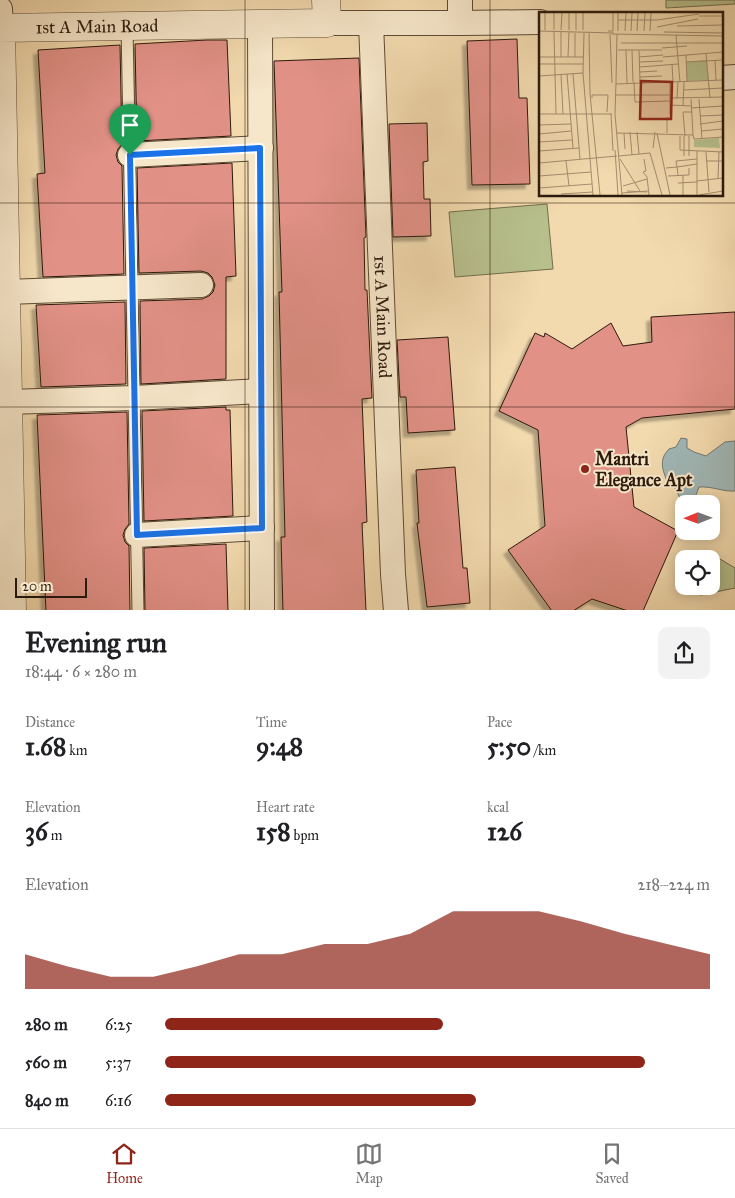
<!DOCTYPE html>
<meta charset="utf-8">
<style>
:root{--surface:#fff;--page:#f2f2f2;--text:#202124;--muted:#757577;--line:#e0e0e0;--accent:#8f2418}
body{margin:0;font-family:"IM FELL Great Primer",serif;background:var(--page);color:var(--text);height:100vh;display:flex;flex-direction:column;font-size:19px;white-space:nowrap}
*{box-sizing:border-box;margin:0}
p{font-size:16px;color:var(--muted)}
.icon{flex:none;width:28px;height:28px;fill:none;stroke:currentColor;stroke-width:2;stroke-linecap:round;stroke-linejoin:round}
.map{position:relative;height:610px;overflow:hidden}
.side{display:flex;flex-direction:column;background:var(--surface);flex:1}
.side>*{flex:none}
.needle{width:32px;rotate:269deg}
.tools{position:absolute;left:675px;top:495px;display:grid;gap:10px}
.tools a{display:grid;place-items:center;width:45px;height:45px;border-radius:10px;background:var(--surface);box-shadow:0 2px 12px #0003;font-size:25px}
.scale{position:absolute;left:15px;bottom:12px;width:72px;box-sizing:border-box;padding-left:5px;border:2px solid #2c1a0d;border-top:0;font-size:14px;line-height:18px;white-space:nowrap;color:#2c1a0d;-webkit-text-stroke:4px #f7e7ca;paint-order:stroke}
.pin{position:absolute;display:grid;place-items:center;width:42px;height:42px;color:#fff;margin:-51px -21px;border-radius:50% 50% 50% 0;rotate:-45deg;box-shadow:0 0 5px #0007}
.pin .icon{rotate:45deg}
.round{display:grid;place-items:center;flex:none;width:52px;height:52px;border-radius:10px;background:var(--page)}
.headline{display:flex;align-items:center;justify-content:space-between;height:85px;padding:0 25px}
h1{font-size:28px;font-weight:800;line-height:38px}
.figures{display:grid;grid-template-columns:repeat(3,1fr);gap:8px;height:85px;padding:5px 25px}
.figures div{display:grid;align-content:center}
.figures b{font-size:25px;font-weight:800}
.figures small{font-size:14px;font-weight:400}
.figures p{font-size:14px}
.chart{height:140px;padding:10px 25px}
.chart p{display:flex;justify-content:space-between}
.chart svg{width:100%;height:90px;margin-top:5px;fill:var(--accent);opacity:.7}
ul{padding:0 25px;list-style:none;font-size:16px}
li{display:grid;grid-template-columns:80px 60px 1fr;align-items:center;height:38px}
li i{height:12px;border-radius:6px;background:var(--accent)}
.tabs{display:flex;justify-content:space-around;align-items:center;height:70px;border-top:1px solid var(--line);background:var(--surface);font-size:14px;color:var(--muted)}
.tabs a{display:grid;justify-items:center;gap:2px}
.tabs .active{color:var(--accent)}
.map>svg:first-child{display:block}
.green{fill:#b7c08d;stroke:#726d4d}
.water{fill:#a1b7b6;stroke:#727872}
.building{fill:#e29187;stroke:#2c1a0d;filter:url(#shadow)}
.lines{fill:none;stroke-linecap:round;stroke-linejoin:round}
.service-casing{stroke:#5e4a35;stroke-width:13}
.minor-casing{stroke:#5e4a35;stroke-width:26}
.tertiary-casing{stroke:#5e4a35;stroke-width:29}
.service{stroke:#f7e7ca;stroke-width:11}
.minor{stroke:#f7e7ca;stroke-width:24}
.tertiary{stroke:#f7e7ca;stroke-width:28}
.route-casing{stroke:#fff;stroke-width:10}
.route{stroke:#1a73e8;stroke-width:6}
.grid{fill:none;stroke:#2c1a0d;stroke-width:1;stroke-opacity:0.55}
.poi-dot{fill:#8f2418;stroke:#f7e7ca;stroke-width:2}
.labels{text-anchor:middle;stroke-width:4;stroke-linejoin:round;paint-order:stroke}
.street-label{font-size:18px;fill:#2c1a0d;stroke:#f7e7ca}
.poi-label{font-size:18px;font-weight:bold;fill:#2c1a0d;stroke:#f7e7ca;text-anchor:start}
.inset-road{fill:none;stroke:#a38d6e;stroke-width:1}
.view{fill:#8f2418;fill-opacity:0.15;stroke:#8f2418;stroke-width:2.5}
.inset-edge{fill:none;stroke:#2c1a0d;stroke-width:2.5}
</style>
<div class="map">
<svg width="735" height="611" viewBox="0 0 735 611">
<defs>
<filter id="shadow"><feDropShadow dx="-4.5" dy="4.5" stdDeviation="1" flood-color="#0004"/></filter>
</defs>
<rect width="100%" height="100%" fill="#f2daae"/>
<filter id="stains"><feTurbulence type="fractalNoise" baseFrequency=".004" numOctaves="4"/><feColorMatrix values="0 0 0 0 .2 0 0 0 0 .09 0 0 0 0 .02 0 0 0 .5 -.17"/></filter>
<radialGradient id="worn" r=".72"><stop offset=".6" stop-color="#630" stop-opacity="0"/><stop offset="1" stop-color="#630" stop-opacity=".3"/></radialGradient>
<path class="green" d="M666,0H735V4L666,8Z
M547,204L553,269L455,277L449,212Z
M720,559L735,568V588L701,595L697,594L694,586H711V560Z"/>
<path class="water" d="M681,438L687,439V448L694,452L706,456L725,442L735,441V491C723,492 712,486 699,487L696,495L690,502L680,498L675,488L669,486C664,473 657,461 669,449L676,447Z"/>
<path class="building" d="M517,39L519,98H527L530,184L472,185L467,41Z
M207,40H227L231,136L137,141L135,44Z
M120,45L122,144L118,149L116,155L118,162L122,166L124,274L43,277L37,174L45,173L38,50Z
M359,58L366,237L364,238L365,290H367L372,398L362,399L367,522L362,523L366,611H283L281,537H285L279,292H282L274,61Z
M427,123L428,161L423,162L424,199H430L431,236L393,237L389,124Z
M232,163L236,276L226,277V379L141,384L140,301L202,299L209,296L213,292L215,285L212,277L208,273L201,271L139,273L137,168Z
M125,302L126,384L41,387L36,305Z
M735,312V409L642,418L626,427L634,507L678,531L643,611H628L592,599L573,611H552L508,550L545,526L538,430L499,411L535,333L544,337L545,333L572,349L611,323L623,346L652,342L651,317Z
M448,337L455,430L408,433L406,397H400L397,340Z
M226,407V410H230L233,516L144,521L142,411Z
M127,412L129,524L125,529L123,535L125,542L129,546L130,611H46L37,415Z
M455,467L463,568H467L470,603L427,607L417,523H419L416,470Z
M226,544L228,611H145L144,548Z"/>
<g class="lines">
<g class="service-casing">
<path id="service" d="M127,26L138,611"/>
</g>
<g class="minor-casing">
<g id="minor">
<path d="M0,9L1,28"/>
<path d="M327,23H460L540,22"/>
<path id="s1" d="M371,23L393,574L396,611"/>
<path d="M460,23V0"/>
<path d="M260,24L262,611"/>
<path d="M721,78L735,77"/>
<path d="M130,155L261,148"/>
<path d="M6,292L201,285"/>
<path d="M8,402L134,398L261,391"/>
<path d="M137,535L262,528"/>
</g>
</g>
<g class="tertiary-casing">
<g id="tertiary">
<path id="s2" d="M12,611L1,28L327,23L326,0"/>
</g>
</g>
<use href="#service" class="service"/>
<use href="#minor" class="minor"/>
<use href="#tertiary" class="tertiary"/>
</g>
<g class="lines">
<g class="route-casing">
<path id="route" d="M260,148L262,528L137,535L130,155Z"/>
</g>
<use href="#route" class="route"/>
</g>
<path class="grid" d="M245,0V611M490,0V611M0,203H735M0,407H735"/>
<circle class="poi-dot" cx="585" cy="469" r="5"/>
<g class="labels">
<g class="street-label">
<text dy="6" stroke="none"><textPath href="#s2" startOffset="679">1st A Main Road</textPath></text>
<text dy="6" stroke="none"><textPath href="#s1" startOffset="294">1st A Main Road</textPath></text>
</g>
<g class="poi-label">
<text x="595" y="465">Mantri<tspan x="595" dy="21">Elegance Apt</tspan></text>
</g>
</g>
<g transform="translate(539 12)">
<rect width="184" height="184" fill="#f2daae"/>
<path d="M168,48L170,68L148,69L147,50ZM180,126L181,136L155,135V128Z" fill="#b7c08d"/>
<path class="inset-road" d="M160,4H184M79,8H118L160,2M138,14L184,13M118,15L159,7M6,18V1M15,18V1M22,18L23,1M30,18V1M37,18V1M44,18V1M0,19L75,21M69,19H74V1M79,19V1M86,19L87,1M92,19L93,1M98,19L99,1M105,19L106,1M111,19L112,1M15,20L17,102M125,20L184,21M45,21L44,61L54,183M50,21L51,82L61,183M71,22L73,71M73,22L184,24M137,23L141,70M82,31H184M123,36L148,34M79,38H123M87,38L88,71M93,38L94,70M100,38L101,70M167,42L171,86M147,43L148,69M0,45H44M22,45V20M29,45L30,20M36,45V21M100,45L124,43M124,45L184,40M176,48L177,68M100,50L124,49M147,50L184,48M0,52H44M133,52L134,70M101,55L139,52M101,60L118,59M22,62L24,102M28,62L34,136M34,62L41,147M0,64L44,61M101,65L123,64M77,70L78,22M77,70L76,102L83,183M95,70L96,90L131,89M77,72L184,68M145,78L184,76M77,83H131M53,86V83H69L68,100M131,86L184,85M138,86L139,70M152,87L154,123M160,87L163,127M131,93L152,94M144,94L145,70M152,96L184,94M0,102H73M72,102L74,139M131,102V70M161,104L184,103M128,105V121M161,112L184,109M0,113L32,112M162,119L184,117M91,120L93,143M98,120L100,142M78,121L154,123M85,121L86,137M118,121L131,183M0,122L32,119M154,123L155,127L184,125M141,124V138L184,140M145,124V144M146,124L144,100H153M0,130L33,128M114,136L116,120M76,138L79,183M0,139L40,136M167,140L170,180M80,144L111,141L123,183M150,144V124M81,147L101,179M105,147L107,159L104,160L108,165L110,183M27,149L30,174M167,149H184M0,151L78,144M127,156L138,155L137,149L158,147M139,163L138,155L158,152M0,164L52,160M129,164L150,163V156M179,166L180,140M158,169L184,166M139,171L158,170M84,174L108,167M0,176L53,172M88,179L108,180M83,181L109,179M22,182L54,180M144,183V163M158,183V139M160,183L184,179"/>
<path class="view" d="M102,69L133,70L132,107H101Z"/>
<rect width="184" height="184" class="inset-edge"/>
</g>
<rect width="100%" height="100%" filter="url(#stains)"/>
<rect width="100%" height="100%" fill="url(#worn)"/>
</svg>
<div class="tools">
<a><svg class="needle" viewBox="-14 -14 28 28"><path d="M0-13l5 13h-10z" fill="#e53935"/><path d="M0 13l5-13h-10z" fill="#757577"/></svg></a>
<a><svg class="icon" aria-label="locate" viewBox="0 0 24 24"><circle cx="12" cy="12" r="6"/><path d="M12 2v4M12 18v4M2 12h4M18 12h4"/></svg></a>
</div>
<div class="scale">20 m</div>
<div class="pin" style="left:130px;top:155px;background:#1e9e55"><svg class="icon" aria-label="arrive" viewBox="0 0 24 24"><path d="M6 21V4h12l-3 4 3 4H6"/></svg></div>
</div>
<section class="side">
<div class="headline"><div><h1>Evening run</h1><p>18:44 · 6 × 280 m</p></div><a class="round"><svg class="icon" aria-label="share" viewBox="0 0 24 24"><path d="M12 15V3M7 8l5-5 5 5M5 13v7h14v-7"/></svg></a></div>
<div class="figures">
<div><p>Distance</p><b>1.68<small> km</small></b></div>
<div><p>Time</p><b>9:48</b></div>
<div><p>Pace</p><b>5:50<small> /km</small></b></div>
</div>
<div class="figures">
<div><p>Elevation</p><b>36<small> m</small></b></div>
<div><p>Heart rate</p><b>158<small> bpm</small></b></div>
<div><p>kcal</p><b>126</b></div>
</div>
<div class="chart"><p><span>Elevation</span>218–224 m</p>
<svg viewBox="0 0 160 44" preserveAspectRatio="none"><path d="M0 44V27L10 33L20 38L30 38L40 33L50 27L60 27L70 22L80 22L90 17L100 6L110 6L120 6L130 11L140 17L150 22L160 27V44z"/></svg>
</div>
<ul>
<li><b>280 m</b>6:25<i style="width:51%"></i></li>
<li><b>560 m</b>5:37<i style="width:88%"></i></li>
<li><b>840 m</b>6:16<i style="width:57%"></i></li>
</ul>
</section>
<nav class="tabs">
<a class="active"><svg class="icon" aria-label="home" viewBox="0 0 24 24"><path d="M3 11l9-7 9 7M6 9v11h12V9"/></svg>Home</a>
<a><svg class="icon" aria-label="map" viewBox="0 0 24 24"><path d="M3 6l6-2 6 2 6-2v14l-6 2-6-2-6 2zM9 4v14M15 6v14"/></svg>Map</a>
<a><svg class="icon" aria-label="saved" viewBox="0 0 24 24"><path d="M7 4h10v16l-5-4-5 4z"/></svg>Saved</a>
</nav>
